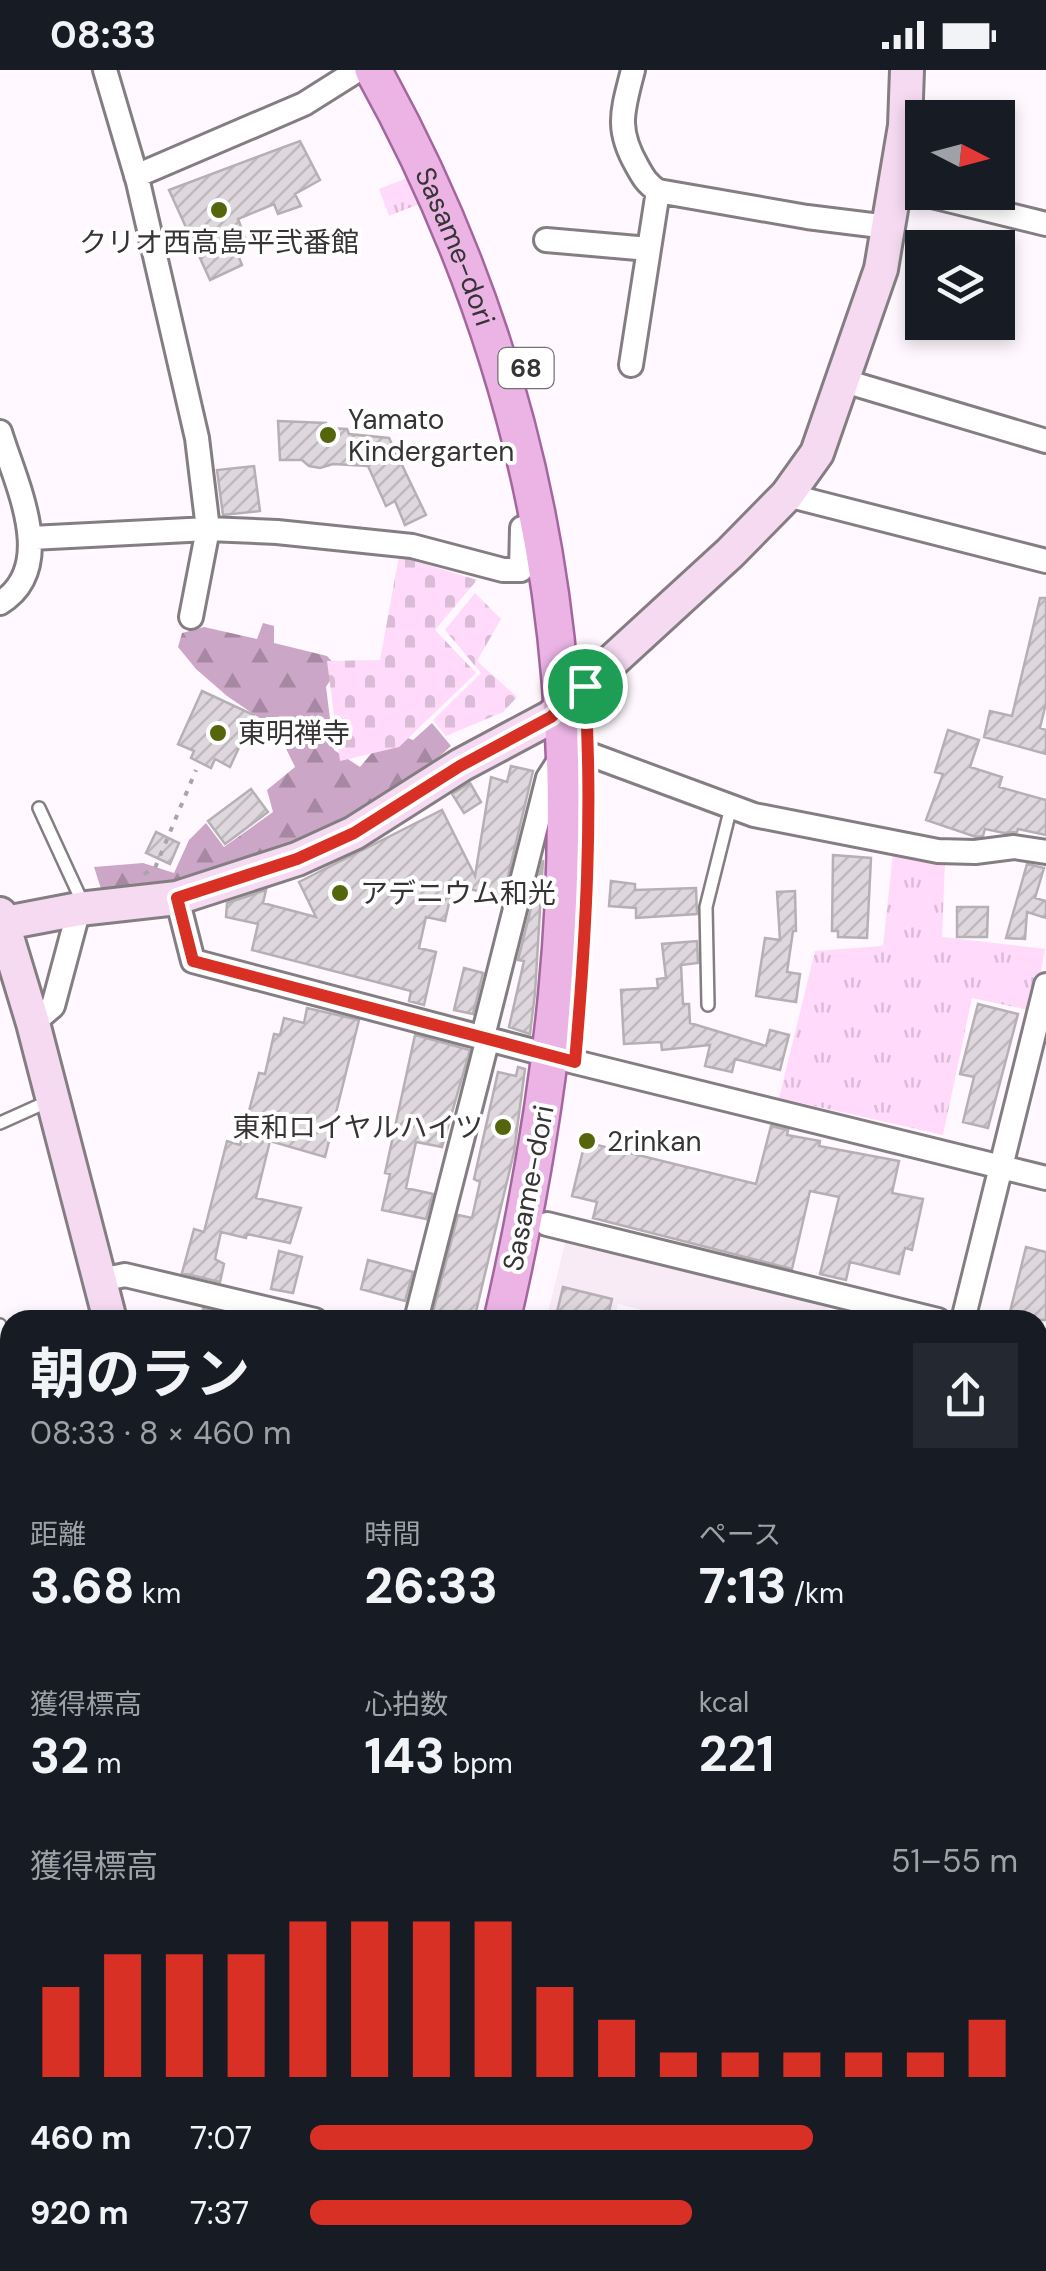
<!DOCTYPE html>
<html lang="ja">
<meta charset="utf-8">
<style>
:root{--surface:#171b24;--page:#242831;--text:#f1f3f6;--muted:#9ea1a6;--accent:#d93025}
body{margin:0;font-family:"DM Sans","Noto Sans JP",sans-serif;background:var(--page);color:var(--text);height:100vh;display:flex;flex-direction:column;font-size:38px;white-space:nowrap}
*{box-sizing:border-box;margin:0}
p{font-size:32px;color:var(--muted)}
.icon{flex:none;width:55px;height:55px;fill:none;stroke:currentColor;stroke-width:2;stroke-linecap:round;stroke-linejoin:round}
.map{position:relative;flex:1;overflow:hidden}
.sheet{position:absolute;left:0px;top:1240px;width:1048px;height:962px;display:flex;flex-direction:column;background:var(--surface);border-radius:30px 30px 0 0;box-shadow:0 5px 15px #0003}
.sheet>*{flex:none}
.needle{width:65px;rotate:96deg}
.controls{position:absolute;left:905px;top:30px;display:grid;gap:20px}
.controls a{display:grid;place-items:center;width:110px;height:110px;border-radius:0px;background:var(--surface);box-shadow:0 5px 15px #0003;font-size:50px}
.pin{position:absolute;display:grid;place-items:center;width:85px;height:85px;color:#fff;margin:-42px;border:5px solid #fff;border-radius:50%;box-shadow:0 2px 10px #0007}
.round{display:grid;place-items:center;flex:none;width:105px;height:105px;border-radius:0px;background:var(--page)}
.headline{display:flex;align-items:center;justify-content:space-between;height:170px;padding:0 30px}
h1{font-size:55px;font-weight:700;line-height:75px}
.stats{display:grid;grid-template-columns:repeat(3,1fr);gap:15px;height:170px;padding:10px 30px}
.stats div{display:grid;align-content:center}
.stats b{font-size:50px;font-weight:700}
.stats small{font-size:28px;font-weight:400}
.stats p{font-size:28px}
.chart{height:280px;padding:20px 30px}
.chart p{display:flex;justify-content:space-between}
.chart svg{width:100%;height:180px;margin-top:10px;stroke:var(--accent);stroke-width:6}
ul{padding:0 30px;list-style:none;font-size:32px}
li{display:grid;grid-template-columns:160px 120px 1fr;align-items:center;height:75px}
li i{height:25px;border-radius:12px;background:var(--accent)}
.status{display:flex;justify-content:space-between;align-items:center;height:70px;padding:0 50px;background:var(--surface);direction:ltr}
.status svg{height:28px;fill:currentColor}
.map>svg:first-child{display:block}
.built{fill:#f8ebf6}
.grass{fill:url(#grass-tufts)}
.forest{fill:url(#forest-firs)}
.cemetery{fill:url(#cemetery-stones)}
.water{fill:url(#water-waves)}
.building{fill:url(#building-hatch);stroke:#b6b0b5;stroke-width:2.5}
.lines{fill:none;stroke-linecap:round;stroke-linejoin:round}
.lane-casing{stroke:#847e83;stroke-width:16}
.street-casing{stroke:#847e83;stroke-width:28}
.secondary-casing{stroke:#847e83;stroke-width:38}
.primary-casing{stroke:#a3679d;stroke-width:40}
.path{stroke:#a9a4a8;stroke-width:4;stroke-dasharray:5 8;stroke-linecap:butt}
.lane{stroke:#fff;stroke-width:11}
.street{stroke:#fff;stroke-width:22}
.secondary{stroke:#f5daf2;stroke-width:32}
.primary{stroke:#ebb4e5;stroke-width:35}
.path-bridge{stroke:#a9a4a8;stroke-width:4;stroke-dasharray:5 8;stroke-linecap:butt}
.route-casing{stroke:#fff;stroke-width:20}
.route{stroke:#d93025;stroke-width:12}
.poi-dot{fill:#54650c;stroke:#fff;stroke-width:4}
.labels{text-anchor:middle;stroke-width:8;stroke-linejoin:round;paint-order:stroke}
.shield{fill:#fff;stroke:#737172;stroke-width:2.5}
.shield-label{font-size:25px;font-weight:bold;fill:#373436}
.poi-label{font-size:28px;fill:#373436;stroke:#fff;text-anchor:start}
.street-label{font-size:28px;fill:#373436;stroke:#fff}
</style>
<div class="status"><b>08:33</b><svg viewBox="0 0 49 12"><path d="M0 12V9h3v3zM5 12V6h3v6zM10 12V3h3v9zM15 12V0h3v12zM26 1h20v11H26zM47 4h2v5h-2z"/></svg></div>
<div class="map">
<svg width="1046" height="2201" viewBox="0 0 1046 2201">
<defs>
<pattern id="grass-tufts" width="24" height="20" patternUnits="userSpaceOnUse" patternTransform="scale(2.5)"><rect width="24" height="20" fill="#ffdafa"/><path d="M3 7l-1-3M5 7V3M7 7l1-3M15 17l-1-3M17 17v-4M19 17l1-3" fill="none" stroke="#dbbcd7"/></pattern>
<pattern id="forest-firs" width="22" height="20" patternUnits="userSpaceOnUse" patternTransform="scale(2.5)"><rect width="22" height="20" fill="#cba6c7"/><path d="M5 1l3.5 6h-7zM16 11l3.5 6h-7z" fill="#a688a2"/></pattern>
<pattern id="cemetery-stones" width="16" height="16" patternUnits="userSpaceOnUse" patternTransform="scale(2.5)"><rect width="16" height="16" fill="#ffdafa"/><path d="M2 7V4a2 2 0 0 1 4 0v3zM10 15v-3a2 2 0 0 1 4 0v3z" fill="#dbbcd7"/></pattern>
<pattern id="water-waves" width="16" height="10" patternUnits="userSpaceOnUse" patternTransform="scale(2.5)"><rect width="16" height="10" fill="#cea9ca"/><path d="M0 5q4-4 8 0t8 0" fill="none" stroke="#a88aa5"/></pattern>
<pattern id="building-hatch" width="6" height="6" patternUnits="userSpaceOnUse" patternTransform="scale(2.5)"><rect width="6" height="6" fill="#ded7dd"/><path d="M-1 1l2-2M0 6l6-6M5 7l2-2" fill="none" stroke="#bfb9be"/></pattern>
</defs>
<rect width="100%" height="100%" fill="#fff8fe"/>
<path class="built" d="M566,1169L828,1238L825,1250H682L618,1234L614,1250H546Z
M369,2193H498L493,2201H382Z"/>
<path class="grass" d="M407,108L419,134L389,146L379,119Z
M893,784L945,792L942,867L1045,879L1034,941L972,928L943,1065L779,1028L815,881L883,876Z"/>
<path class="forest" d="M263,553L274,556V573L327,586L338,598L326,617L334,680L360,697L390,661L413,670L432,653L451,676C389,735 262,793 179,814C155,821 127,820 102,822L94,797L143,793L174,803L189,770L206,753L224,777L273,742L267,720L295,697L277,660L227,626L196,599L178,577L182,563L204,557L257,569Z"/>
<path class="cemetery" d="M399,486L477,510L435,560L476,603L399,677L340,691L327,591L380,590Z
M475,523L501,549L477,591L517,627L503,642L446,666L433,650L481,603L445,560Z
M497,2193H598L610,2201H492Z"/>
<path class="water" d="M0,1563L10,1575V1625L0,1613Z
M867,2193H973L1001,2201H896Z"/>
<path class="building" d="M300,71L320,110L295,124L301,136L278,144L274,134L238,149L246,170L235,177L242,195L210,210L169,120Z
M278,351L326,353V358L347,359L349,364L389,368L426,445L405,455L395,431L386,436L368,396L333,394L320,398L309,396L302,390H280Z
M254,396L260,441L223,445L217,400Z
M1040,528H1046V633L1040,658L1046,660V684L984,667L990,641L1012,646Z
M202,621L254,645L230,697L215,689L211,698L191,688L194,681L178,674Z
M948,660L979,670L970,697L1002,707L999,717L1046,730V765L1018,759L1017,762L1004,763L985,759L983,766L976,767L926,750L943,704L935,702Z
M511,696L533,701L503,827L453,815L445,851L426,847L419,878L436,882L424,935L409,931L411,921L252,880L258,854L226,847L227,833L266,820L263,833L316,847L299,812L442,740L475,806L491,707L507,712Z
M470,713L481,732L464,743L452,724Z
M251,719L268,742L225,774L208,751Z
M156,762L179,773L170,794L146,783Z
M833,785L871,788L867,868L838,867V861H832Z
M543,790L535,923L530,964L509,957L524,891L518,890Z
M1027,794L1044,798L1035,828L1046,831V848L1027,842L1025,869L1006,868Z
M611,811L635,814V820L696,818L697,844L636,848V838L609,836Z
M795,821L796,861H793L787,902L800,904L796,932L756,926L765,868L780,870L777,822Z
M957,837H988L987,867H957Z
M697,871L698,893L681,895L683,934H689L690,953L766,976L770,960L789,965L780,1000L735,989L732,1002L705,996L710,975L662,980L661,972L624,974L621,920L658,918L657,909L666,908L662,874Z
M464,898L483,903L473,944L454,940Z
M978,934L1018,944L988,1058L963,1052L974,1007L960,1004Z
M307,938L359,950L325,1087L270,1071L256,1128L301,1138L290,1173L247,1164L246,1168L221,1162L215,1189L224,1194L220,1212L182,1203L194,1159L204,1162L227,1071L240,1075L259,1003L265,1004L274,964L280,965L284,948L304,953Z
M415,965L470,980L442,1077L416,1072L406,1118L433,1124L426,1149L382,1140L390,1104L385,1103Z
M518,997L525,999L514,1082L474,1250H431L458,1145L472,1148L480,1112L474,1109L498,1002L516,1006Z
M771,1056L788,1060L787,1065L820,1071L819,1076L899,1091L892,1123L923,1129L912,1180L905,1178L899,1204L850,1192L846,1210L820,1204L839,1127L810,1121L792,1199L593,1148L597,1132L572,1126L585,1072L756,1114Z
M1026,1177L1046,1182V1250H1008Z
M279,1181L302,1187L293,1223L271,1219Z
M368,1190L413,1202L405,1231L361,1219Z
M563,1217L612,1229L607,1250H555Z
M203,1239L247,1249V1250H201Z"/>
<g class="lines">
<g class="lane-casing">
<path id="lane" d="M39,738L80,827V835
M708,935L706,837L731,737
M0,1053L49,1031
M0,1255L7,1277L0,1288
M1038,1312L1046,1314
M1038,1458L1046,1421
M1038,1493L1046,1495
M1038,1561L1046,1563
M1038,1665L1046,1630
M1038,1708L1046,1710"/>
</g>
<g class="street-casing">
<path id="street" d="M105,0L138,112L197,368L208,459L191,547
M633,0C623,40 615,58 637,96C643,107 647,114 658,121L807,147L888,157
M136,106L304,34L358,0
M895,117L1046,154
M546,170L649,179
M631,295L658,121
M841,310L1046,371
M0,362C15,412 59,497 0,533
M787,425L1046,491
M31,468L208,459L277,462L412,476L503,500H521L522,458L539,455
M589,684L754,745L938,781L975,782L1014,777L1046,782
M177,828L193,891L575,992L1046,1108
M33,953L53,936L79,839
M483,966L548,708L559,691
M547,1154L938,1250
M101,1210L125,1205L315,1250
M416,1250L488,968
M963,1250L1046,915
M1038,1274L1046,1276
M0,1298L10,1303
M0,1484L10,1488
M0,1625L10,1638
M0,1819L10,1811
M0,2030L10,2016
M0,2079L10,2086
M166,2192L178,2201
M814,2192L842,2201
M1004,2192H1010
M81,2201L86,2192
M696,2201L702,2192"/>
</g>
<g class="secondary-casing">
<path id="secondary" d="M0,844L33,953L110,1250
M0,854L79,839L177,828L297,789L354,763L461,695L551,647L730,483L787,425L817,383L881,199L905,56L907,0
M292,2201L294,2192"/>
</g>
<g class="primary-casing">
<g id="primary">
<path id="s1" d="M373,0C598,405 604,808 502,1250"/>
<path d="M1038,1914L1046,1915"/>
<path d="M272,2201L275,2192"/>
<path d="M311,2201L312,2192"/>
</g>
</g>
<path class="path" d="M144,804L155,798L196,700
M0,1554L10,1566"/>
<use href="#lane" class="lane"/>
<use href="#street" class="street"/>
<use href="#secondary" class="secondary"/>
<use href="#primary" class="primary"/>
<path class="path-bridge" d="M546,625L604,629"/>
</g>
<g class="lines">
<g class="route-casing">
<path id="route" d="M585,616C593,743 586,866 575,992L193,891L177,828L297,789L354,763L460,696L551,647Z"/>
</g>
<use href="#route" class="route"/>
</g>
<g class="poi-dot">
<circle cx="219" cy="140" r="10"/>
<circle cx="328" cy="365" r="10"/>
<circle cx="218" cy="663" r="10"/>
<circle cx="340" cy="823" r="10"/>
<circle cx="503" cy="1057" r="10"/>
<circle cx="587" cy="1071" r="10"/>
</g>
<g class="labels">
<rect class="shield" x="498.5" y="278" width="55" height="40" rx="8"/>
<g class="shield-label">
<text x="526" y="307">68</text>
</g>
<g class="poi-label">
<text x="219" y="182" text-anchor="middle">クリオ西高島平弐番館</text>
<text x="348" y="359">Yamato<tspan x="348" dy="32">Kindergarten</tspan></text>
<text x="238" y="673">東明禅寺</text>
<text x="360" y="833">アデニウム和光</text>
<text x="483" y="1067" text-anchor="end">東和ロイヤルハイツ</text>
<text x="607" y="1081">2rinkan</text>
</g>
<g class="street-label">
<text dy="10" stroke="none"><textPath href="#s1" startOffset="195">Sasame-dori</textPath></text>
<text transform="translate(528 1118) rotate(-79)" y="10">Sasame-dori</text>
</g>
</g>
</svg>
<div class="controls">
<a><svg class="needle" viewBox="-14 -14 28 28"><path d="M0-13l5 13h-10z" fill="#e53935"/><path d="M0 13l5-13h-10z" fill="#9ea1a6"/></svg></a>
<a><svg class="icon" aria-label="layers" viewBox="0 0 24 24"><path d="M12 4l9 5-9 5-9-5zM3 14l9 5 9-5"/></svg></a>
</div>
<div class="pin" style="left:585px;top:616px;background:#1e9e55"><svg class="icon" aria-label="arrive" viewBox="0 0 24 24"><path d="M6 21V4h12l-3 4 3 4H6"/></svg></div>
<section class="sheet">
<div class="headline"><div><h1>朝のラン</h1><p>08:33 · 8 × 460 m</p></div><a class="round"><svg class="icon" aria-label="share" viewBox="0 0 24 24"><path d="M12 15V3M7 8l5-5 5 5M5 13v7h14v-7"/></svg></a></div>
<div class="stats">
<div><p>距離</p><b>3.68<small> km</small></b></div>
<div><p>時間</p><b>26:33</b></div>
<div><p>ペース</p><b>7:13<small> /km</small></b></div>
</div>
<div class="stats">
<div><p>獲得標高</p><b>32<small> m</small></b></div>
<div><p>心拍数</p><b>143<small> bpm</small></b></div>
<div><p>kcal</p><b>221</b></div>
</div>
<div class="chart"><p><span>獲得標高</span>51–55 m</p>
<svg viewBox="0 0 160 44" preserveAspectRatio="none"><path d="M5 44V22M15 44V14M25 44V14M35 44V14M45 44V6M55 44V6M65 44V6M75 44V6M85 44V22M95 44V30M105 44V38M115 44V38M125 44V38M135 44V38M145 44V38M155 44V30"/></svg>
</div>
<ul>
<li><b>460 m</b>7:07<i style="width:71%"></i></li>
<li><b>920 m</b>7:37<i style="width:54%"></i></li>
</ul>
</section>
</div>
